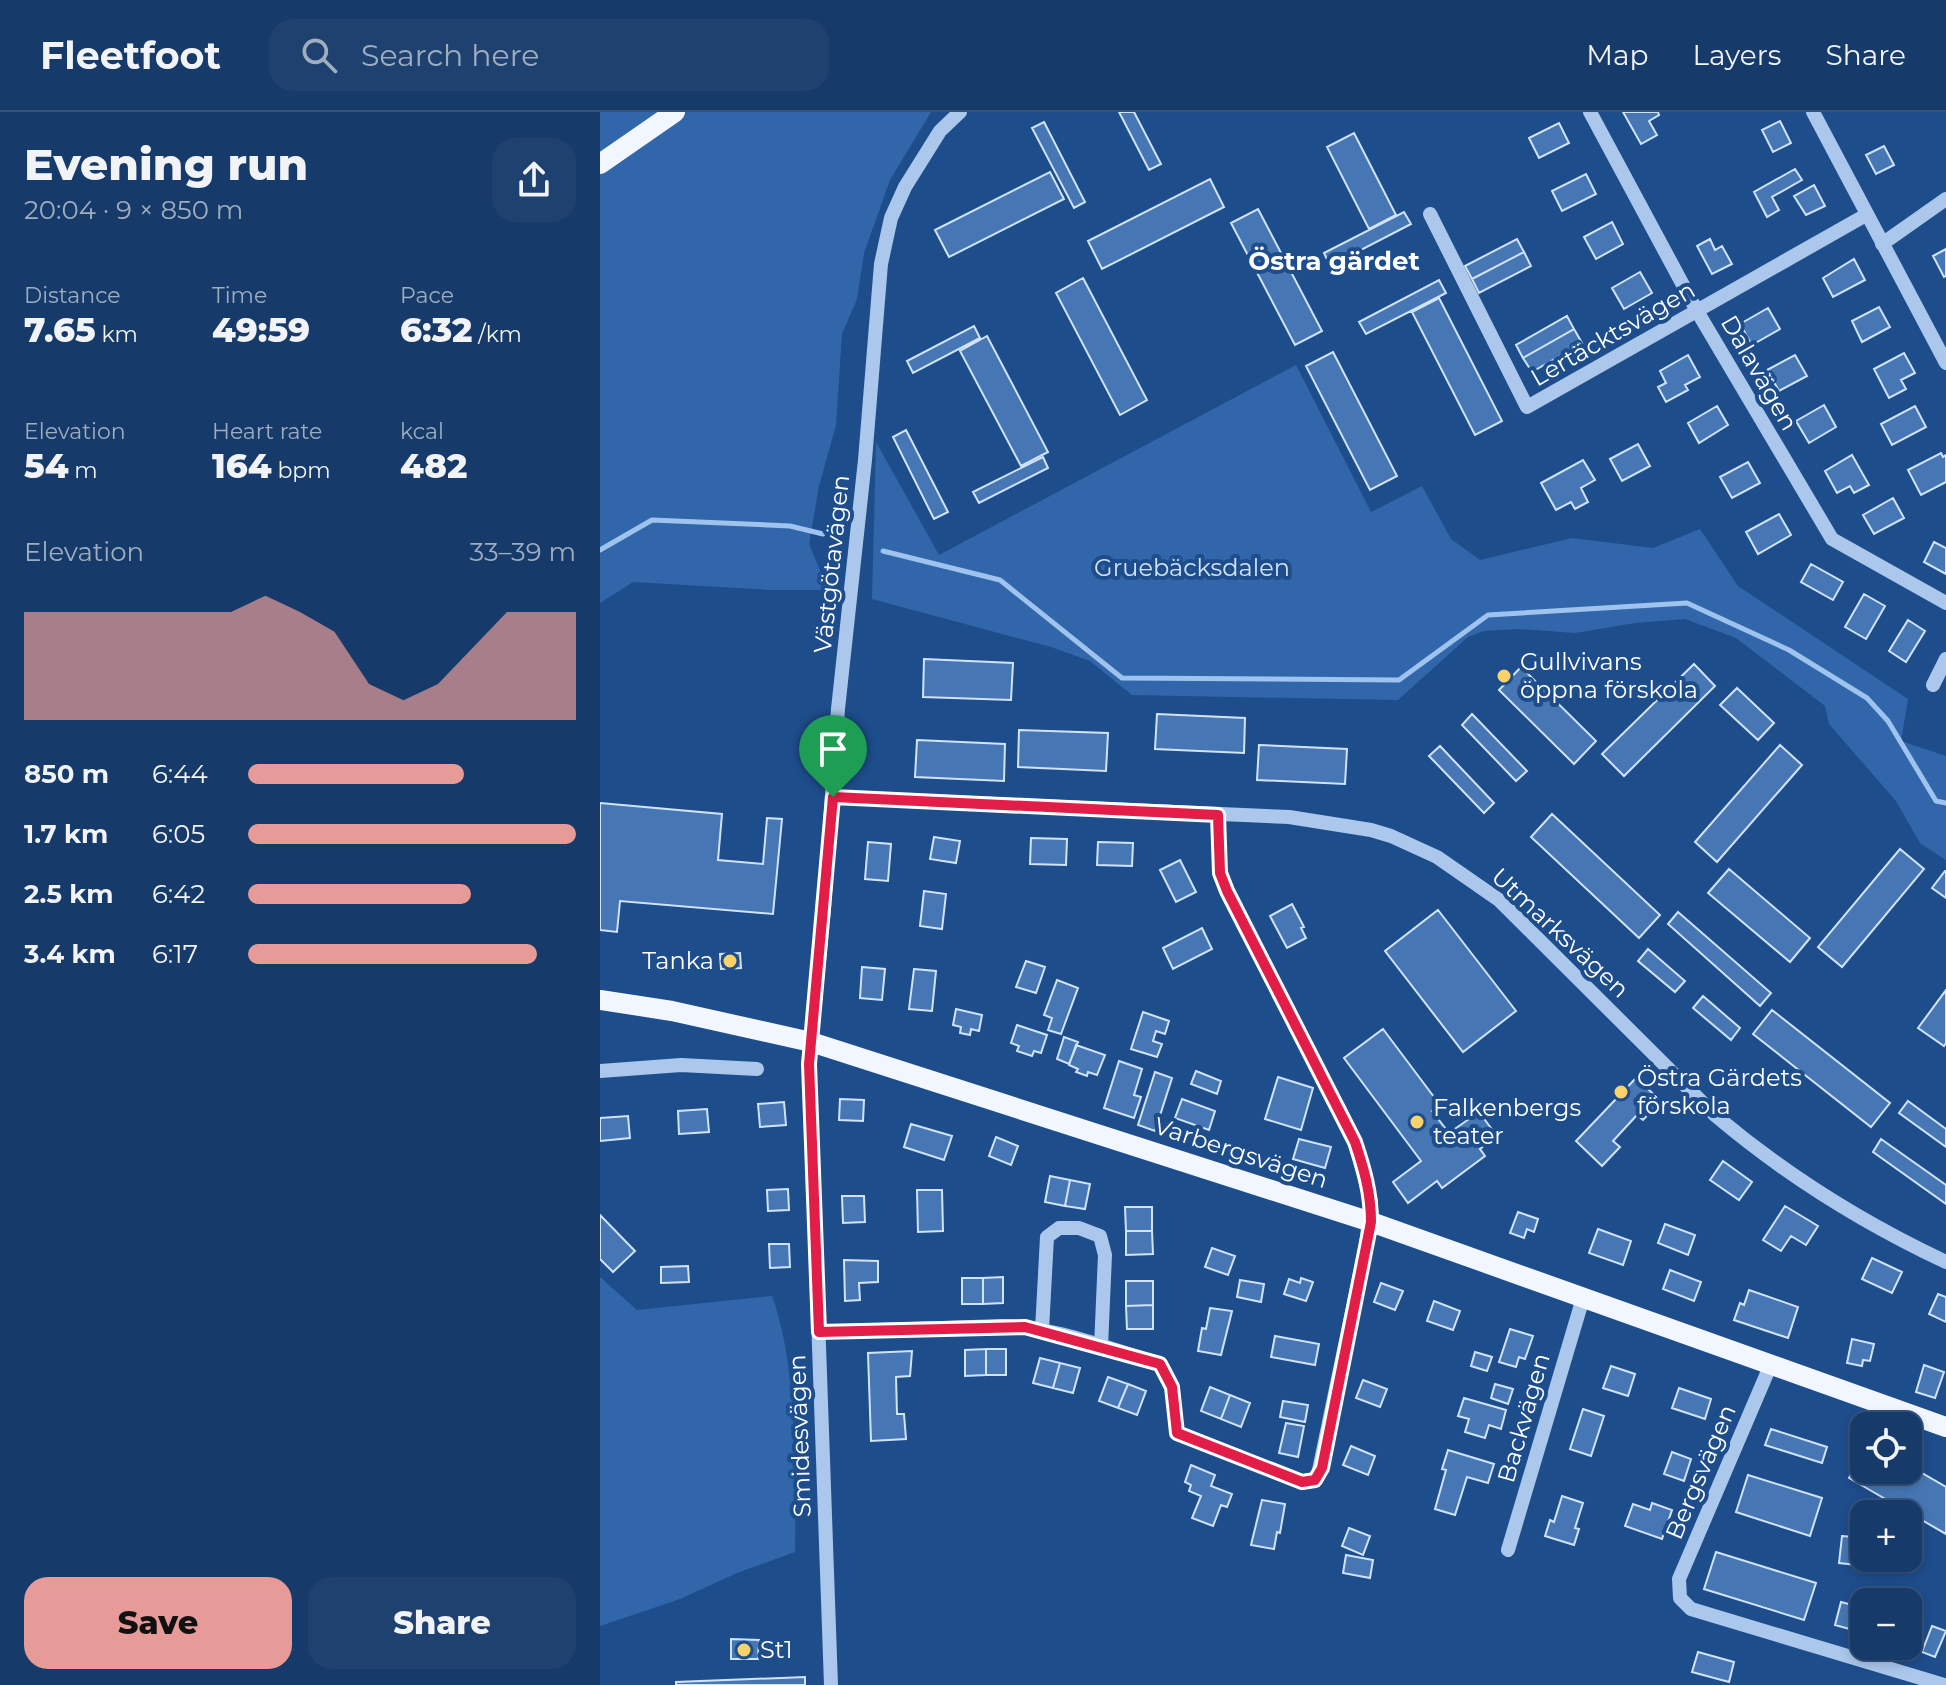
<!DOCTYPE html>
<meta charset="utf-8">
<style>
:root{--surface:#163a69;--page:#1f416f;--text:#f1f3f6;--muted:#9eadc0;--line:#35547d;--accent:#e69b98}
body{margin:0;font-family:Montserrat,sans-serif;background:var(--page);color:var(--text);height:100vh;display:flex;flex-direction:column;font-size:30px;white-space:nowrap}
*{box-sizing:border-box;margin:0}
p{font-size:26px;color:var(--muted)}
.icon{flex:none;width:44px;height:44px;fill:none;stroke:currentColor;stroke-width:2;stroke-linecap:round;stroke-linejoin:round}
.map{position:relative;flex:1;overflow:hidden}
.panel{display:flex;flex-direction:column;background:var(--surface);width:600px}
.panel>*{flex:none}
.tools{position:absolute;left:1250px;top:1300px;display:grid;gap:16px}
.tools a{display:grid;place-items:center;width:72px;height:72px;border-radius:16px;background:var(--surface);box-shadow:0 4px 12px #0003,0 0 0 2px var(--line);font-size:40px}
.pin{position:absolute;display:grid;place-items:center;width:68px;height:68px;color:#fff;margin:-82px -34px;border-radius:50% 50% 50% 0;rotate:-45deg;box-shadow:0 0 8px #0007}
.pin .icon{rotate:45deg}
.round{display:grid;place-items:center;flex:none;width:84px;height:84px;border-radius:24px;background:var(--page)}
.overview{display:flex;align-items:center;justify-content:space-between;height:136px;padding:0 24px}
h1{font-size:44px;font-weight:800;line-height:60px}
.metrics{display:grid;grid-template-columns:repeat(3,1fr);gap:12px;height:136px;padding:8px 24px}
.metrics div{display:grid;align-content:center}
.metrics b{font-size:34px;font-weight:800}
.metrics small{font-size:22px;font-weight:400}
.metrics p{font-size:22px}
.chart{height:224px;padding:16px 24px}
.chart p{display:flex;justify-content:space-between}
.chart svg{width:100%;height:144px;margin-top:8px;fill:var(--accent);opacity:.7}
.action{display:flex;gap:16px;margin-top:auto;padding:16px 24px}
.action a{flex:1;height:92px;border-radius:24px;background:var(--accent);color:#111;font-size:32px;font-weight:800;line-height:92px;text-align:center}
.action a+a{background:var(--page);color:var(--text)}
ul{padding:0 24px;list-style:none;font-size:26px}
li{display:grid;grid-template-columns:128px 96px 1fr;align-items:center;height:60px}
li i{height:20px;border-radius:10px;background:var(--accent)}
header{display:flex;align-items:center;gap:48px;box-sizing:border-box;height:112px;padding:0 40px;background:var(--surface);border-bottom:2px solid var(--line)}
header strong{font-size:38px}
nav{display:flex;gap:44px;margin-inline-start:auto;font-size:28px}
.search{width:560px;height:72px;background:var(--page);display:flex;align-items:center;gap:20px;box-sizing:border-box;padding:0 28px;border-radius:24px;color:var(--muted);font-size:30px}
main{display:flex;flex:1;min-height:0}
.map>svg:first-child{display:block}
.green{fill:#3167aa}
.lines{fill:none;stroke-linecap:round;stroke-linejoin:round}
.stream{stroke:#9ec3ee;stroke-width:5}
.building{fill:#4677b4;stroke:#d0e3f9;stroke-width:2}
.minor{stroke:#abc8ec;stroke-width:14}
.major{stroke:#f1f6ff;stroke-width:20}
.route-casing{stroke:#fff;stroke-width:16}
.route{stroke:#e11d48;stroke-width:10}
.poi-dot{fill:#fbd26a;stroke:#1e4d8c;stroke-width:3}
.labels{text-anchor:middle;stroke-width:8;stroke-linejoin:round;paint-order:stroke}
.street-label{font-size:24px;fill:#fff;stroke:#1e4d8c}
.park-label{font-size:24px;fill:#d0e3f9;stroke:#1e4d8c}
.poi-label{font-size:24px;fill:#fff;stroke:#1e4d8c;text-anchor:start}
.neighbourhood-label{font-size:26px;font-weight:bold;fill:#fff;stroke:#1e4d8c}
</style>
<header>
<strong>Fleetfoot</strong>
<div class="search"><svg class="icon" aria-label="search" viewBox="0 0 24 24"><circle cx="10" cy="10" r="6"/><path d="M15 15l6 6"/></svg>Search here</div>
<nav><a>Map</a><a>Layers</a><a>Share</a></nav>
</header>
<main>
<section class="panel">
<div class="overview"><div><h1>Evening run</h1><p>20:04 · 9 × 850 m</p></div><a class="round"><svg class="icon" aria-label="share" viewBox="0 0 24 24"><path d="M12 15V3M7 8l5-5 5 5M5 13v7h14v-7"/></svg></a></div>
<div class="metrics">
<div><p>Distance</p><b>7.65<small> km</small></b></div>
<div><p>Time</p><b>49:59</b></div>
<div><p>Pace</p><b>6:32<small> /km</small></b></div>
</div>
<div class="metrics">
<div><p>Elevation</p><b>54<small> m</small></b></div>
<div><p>Heart rate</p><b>164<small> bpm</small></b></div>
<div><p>kcal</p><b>482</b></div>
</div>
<div class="chart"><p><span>Elevation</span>33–39 m</p>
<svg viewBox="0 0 160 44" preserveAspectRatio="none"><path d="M0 44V11L10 11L20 11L30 11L40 11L50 11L60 11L70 6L80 11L90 17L100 33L110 38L120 33L130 22L140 11L150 11L160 11V44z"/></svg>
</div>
<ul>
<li><b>850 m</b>6:44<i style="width:66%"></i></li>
<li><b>1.7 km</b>6:05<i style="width:100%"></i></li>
<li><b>2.5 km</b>6:42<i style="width:68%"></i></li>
<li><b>3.4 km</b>6:17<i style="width:88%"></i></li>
</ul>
<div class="action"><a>Save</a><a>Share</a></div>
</section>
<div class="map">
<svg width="1346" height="1573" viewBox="0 0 1346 1573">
<rect width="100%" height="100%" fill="#1e4d8c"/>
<path class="green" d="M0,0H331L290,68L264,141L257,187L242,222L236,313L219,374L209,432L228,478H171L33,470L0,491Z
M696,253L771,400L822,374L851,427L880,448L972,426L1053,436L1100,417L1138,474L1308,587L1301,629L1346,644V748L1320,731L1296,689L1229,612L1225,594L1136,526L1085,507L1035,511L975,521L919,517L884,519L868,525L798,588L532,583L490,549L451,535L272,487L276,330L339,443Z
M0,1165L37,1198L172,1184C198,1255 196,1363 195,1440L137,1461L80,1487L0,1514Z"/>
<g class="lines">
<path class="stream" d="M0,438L52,408L190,414L223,422
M283,439L400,468L522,566L799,568L888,503L1087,491L1189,538L1267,586L1288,609L1336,689L1346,691"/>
</g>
<path class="building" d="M519,0H534L561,52L549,58Z
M1023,0H1058L1059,3L1049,9L1057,23L1041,32Z
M1180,9L1191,31L1173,40L1162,18Z
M444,10L485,90L474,96L432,16Z
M959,11L969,31L939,46L929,26Z
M754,21L796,103L769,117L727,35Z
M1284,34L1294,53L1276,62L1266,43Z
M1195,57L1202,68L1172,85L1179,98L1167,105L1154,80Z
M450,60L464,87L349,145L335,118Z
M986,62L996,82L962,99L952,79Z
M610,67L624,95L502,157L488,129Z
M1214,73L1225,94L1206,103L1194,84Z
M658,97L722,219L695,233L631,111Z
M804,100L811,112L730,154L724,141Z
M1012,110L1023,132L996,147L984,125Z
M917,127L924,140L872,167L865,154Z
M1110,127L1115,138L1122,134L1132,152L1112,162L1097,134Z
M1346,137V164L1344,165L1333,144Z
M924,140L931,154L879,181L872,167Z
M1254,147L1265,168L1233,185L1223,166Z
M1040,160L1052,181L1024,197L1012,176Z
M483,166L547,288L520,303L456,181Z
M839,168L846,181L766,222L759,210Z
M839,186L902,309L875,323L812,200Z
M1279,195L1290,215L1262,230L1252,209Z
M1168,196L1180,217L1152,233L1140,212Z
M967,204L974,217L923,246L916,233Z
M374,214L380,226L313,261L307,249Z
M974,217L982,231L932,260L923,246Z
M387,224L448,340L421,354L360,239Z
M733,240L797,364L770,378L706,254Z
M1304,241L1315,261L1301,268L1306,277L1289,286L1274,257Z
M1088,243L1100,265L1085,273L1088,278L1066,290L1058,275L1066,271L1060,259Z
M1195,243L1207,264L1179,279L1167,258Z
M1224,293L1236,315L1209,331L1196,309Z
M1117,294L1128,313L1099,331L1088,311Z
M1315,294L1326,315L1292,333L1281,312Z
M306,318L348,400L334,407L293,325Z
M1038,332L1050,354L1022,369L1010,347Z
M1341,341L1343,345L1346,343V370L1321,383L1308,358Z
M1252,343L1269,373L1254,381L1250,374L1237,381L1225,359Z
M443,345L448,356L379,391L373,380Z
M983,348L995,368L981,376L988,390L975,397L971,390L956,398L941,371Z
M1148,350L1160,371L1132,386L1120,365Z
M1293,386L1304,406L1274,422L1263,403Z
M1179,402L1191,423L1158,442L1146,420Z
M1334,430L1346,436V462L1324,450Z
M1211,452L1243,470L1233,488L1201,470Z
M1264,482L1285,494L1266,527L1245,515Z
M1308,508L1325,519L1306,550L1289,539Z
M324,547L413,551L411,588L323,585Z
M1094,552L1115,574L1024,664L1002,642Z
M921,555L996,629L974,652L899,578Z
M1137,576L1174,611L1158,628L1120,593Z
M557,602L645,606L644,641L555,637Z
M872,602L927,659L916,669L862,613Z
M419,618L508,621L506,659L418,655Z
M317,628L405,632L404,669L315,665Z
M659,633L747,637L745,672L657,668Z
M1180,633L1202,653L1117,750L1095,730Z
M840,634L894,691L884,701L829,644Z
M0,691L122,702L118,748L163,752L167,706L182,707L173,802L20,789L17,820L0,818Z
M952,702L1060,803L1039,826L931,725Z
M334,725L360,729L356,751L330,747Z
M431,726L467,727L466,753L430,752Z
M268,730L291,732L288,769L265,767Z
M498,730L533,731L532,754L497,753Z
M1300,737L1324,757L1242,855L1218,835Z
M580,748L596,780L576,790L560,758Z
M1129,757L1210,826L1190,850L1108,781Z
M1345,759H1346V786L1332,776Z
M324,779L346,782L342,817L320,814Z
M692,792L704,815L701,816L706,826L687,836L670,804Z
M838,798L916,899L863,940L785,839Z
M1078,800L1171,881L1160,894L1068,812Z
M602,816L612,837L573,857L563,836Z
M1048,837L1085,869L1075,880L1038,849Z
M140,841L141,856L121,857L120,842Z
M426,849L445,855L436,881L416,875Z
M262,855L285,857L282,888L260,886Z
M314,857L336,859L332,899L309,897Z
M457,868L478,876L461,922L448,918L452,906L444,903Z
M1346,878V931L1344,934L1318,916Z
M1103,884L1140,916L1131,928L1093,896Z
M356,897L382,903L379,919L371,917L370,923L360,921L361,915L353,913Z
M1172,898L1290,991L1271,1015L1153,922Z
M543,900L569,909L565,922L556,919L553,929L562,932L557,945L531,937Z
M417,913L447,923L441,941L434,939L432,944L417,939L419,934L411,931Z
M783,917L840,993L832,999L849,1021L879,1000L897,1024L880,1037L885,1044L842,1076L837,1069L808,1091L793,1070L821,1049L744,946Z
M464,925L478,930L469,952L457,947Z
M476,933L505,943L497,963L488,960L487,964L476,960L478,957L469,953Z
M519,949L542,957L534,983L541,985L534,1006L504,996Z
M596,959L621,969L617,982L591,972Z
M555,960L572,966L555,1019L538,1013Z
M678,965L713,976L701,1018L665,1007Z
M1036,966L1061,989L1043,1008L1037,1003L1013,1029L1020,1035L1002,1054L976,1029Z
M240,987L264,988L263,1009L239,1008Z
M582,987L615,999L609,1018L575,1006Z
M1308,989L1346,1017V1035L1299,1001Z
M184,990L186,1013L160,1015L158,992Z
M107,997L109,1020L79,1022L78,999Z
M28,1004L30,1026L0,1029V1006Z
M311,1012L352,1024L344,1048L304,1035Z
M396,1025L418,1034L411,1053L389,1044Z
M699,1027L731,1035L725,1056L693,1047Z
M1281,1027L1346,1073V1092L1273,1040Z
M1123,1049L1152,1070L1139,1088L1110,1068Z
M450,1064L470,1068L465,1094L445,1090Z
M470,1068L490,1072L485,1097L465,1094Z
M188,1077L189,1098L168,1099L167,1078Z
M317,1078H342L343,1119L318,1120Z
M242,1084H264L265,1110L243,1111Z
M1185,1094L1218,1114L1206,1133L1191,1124L1181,1139L1163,1128Z
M525,1095H552V1119H526Z
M918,1100L938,1107L934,1120L927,1117L924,1126L910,1121Z
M0,1103L35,1139L13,1160L0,1147Z
M1065,1112L1095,1123L1088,1143L1058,1131Z
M998,1117L1031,1129L1023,1153L989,1141Z
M526,1119H552L553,1142L526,1143Z
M169,1132H189L190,1155L170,1156Z
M612,1136L635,1144L628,1163L605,1155Z
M1272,1146L1302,1160L1292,1181L1262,1167Z
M244,1148L278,1149V1170L259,1171L260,1188L245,1189Z
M88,1154L89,1170L61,1171V1155Z
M1070,1158L1101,1170L1094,1189L1063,1177Z
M403,1165V1191L383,1192V1166Z
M362,1166H383V1192H362Z
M701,1166L713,1170L706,1189L684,1182L689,1167L700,1171Z
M640,1168L664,1172L661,1190L637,1185Z
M526,1169H553V1193L526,1194Z
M781,1171L803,1179L795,1198L774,1190Z
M1149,1178L1198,1195L1188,1226L1134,1208L1140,1191L1144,1193Z
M1338,1182L1346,1185V1210L1329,1202Z
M834,1189L860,1199L853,1218L827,1209Z
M553,1193V1217H527L526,1194Z
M610,1196L632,1199L621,1243L598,1239L602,1216L606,1217Z
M910,1217L933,1224L925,1247L919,1245L916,1255L899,1250Z
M675,1224L719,1232L715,1253L671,1245Z
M1252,1227L1274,1232L1270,1249L1263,1248L1262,1254L1247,1251Z
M386,1237V1263L365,1264V1238Z
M386,1237H406V1263H386Z
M312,1239L310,1264L296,1265L297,1302H304L306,1327L271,1329L268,1241Z
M875,1240L892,1245L887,1259L871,1254Z
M440,1246L460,1251L453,1276L433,1271Z
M460,1251L480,1256L473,1281L453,1276Z
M1324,1253L1344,1260L1335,1286L1316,1280Z
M1011,1254L1035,1262L1028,1284L1003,1276Z
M508,1265L528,1272L518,1296L499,1289Z
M763,1268L787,1277L780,1295L756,1286Z
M528,1272L546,1279L537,1303L518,1296Z
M895,1272L913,1277L908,1292L891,1286Z
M610,1275L630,1283L621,1307L601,1299Z
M1079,1276L1111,1287L1105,1307L1072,1296Z
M630,1283L650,1291L641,1315L621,1307Z
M864,1286L906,1298L901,1317L889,1313L885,1326L865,1320L869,1307L858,1304Z
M683,1289L708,1293L705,1310L680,1305Z
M983,1297L1004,1304L991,1344L970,1337Z
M686,1311L704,1314L698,1345L679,1341Z
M1171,1317L1227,1335L1222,1351L1165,1333Z
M751,1334L775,1344L768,1363L743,1353Z
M848,1338L894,1352L888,1371L867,1365L855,1403L835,1397L846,1358L842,1357Z
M1072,1340L1091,1347L1084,1369L1064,1362Z
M1264,1340V1358H1308V1353L1346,1375V1422L1249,1366Z
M591,1353L615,1363L611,1374L632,1382L627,1395L621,1393L613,1414L592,1406L601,1384L589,1379L591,1373L585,1370Z
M1148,1363L1222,1386L1210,1424L1136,1400Z
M962,1384L983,1391L975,1416L979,1417L974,1433L945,1424L950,1408L954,1410Z
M662,1388L685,1392L680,1421L677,1420L674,1437L651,1433Z
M1052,1391L1072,1398L1062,1427L1025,1414L1033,1392L1050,1398Z
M749,1416L770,1424L763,1443L742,1434Z
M1242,1424L1264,1426V1446H1285L1284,1456L1239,1451Z
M1116,1440L1216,1471L1204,1508L1104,1477Z
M746,1443L773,1448L770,1466L743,1461Z
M1241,1490L1264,1496V1521L1235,1513Z
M1332,1514L1346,1519L1335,1545L1322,1540Z
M131,1527L159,1528L158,1547H131Z
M1098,1540L1134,1550L1129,1570L1092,1560Z
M205,1565V1573H76V1570Z"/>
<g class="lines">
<path class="minor" d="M990,0L1097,199L1232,427L1346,491
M1213,0L1346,251
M830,102L927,295L1266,103
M1282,132L1346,87
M1333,573L1346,547
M233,685L689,705L771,718L791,724L837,745L899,788L1116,1004C1186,1063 1263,1111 1346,1150
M0,959L81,953L157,957
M442,1218L447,1125L459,1116H479L500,1124L505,1143L501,1235
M219,1220L403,1214C456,1215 509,1237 560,1252L572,1275L577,1321L702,1370L715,1368L718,1363L766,1133L771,1090L755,1030L627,779L620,761L618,703
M1171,1252L1079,1467L1080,1486L1091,1497L1344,1573
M908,1438L983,1186
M231,1573L209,952L224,797L238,597L265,348L281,152L291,106L305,75L340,19L360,0"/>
<path class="major" d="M0,52L75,0
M0,888L72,899L211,930L771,1110L1346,1315"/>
</g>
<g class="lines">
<g class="route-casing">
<path id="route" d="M233,685L618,703L620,761L627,779L755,1030C764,1057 771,1081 771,1110L722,1356L715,1368L702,1370L577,1321L572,1275L560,1252L425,1215L219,1220L209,952Z"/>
</g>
<use href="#route" class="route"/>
</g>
<g class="poi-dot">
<circle cx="904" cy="564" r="8"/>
<circle cx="130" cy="849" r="8"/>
<circle cx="1021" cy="980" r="8"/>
<circle cx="817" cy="1010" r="8"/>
<circle cx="144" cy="1538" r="8"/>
</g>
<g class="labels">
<g class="street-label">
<text transform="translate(1013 222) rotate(-30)" y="8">Lertäcktsvägen</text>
<text transform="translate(1159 261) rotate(60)" y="8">Dalavägen</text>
<text transform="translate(232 452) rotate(-84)" y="8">Västgötavägen</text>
<text transform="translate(960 821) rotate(43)" y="8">Utmarksvägen</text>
<text transform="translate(641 1041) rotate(18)" y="8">Varbergsvägen</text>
<text transform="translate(924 1306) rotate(-74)" y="8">Backvägen</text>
<text transform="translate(200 1324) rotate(-92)" y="8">Smidesvägen</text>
<text transform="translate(1101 1360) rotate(-67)" y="8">Bergsvägen</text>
</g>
<g class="park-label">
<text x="592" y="464">Gruebäcksdalen</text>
</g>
<g class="poi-label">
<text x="920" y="558">Gullvivans<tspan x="920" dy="28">öppna förskola</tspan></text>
<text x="114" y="857" text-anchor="end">Tanka</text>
<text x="1037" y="974">Östra Gärdets<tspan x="1037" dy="28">förskola</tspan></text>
<text x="833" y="1004">Falkenbergs<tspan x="833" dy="28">teater</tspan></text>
<text x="160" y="1546">St1</text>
</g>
<g class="neighbourhood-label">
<text x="734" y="158">Östra gärdet</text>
</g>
</g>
</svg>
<div class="tools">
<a><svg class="icon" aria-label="locate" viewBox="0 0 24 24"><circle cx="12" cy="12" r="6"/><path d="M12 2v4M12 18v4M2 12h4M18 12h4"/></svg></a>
<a>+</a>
<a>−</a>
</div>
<div class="pin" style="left:233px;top:685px;background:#1e9e55"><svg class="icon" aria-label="arrive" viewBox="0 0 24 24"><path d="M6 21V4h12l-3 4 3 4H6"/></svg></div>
</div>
</main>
